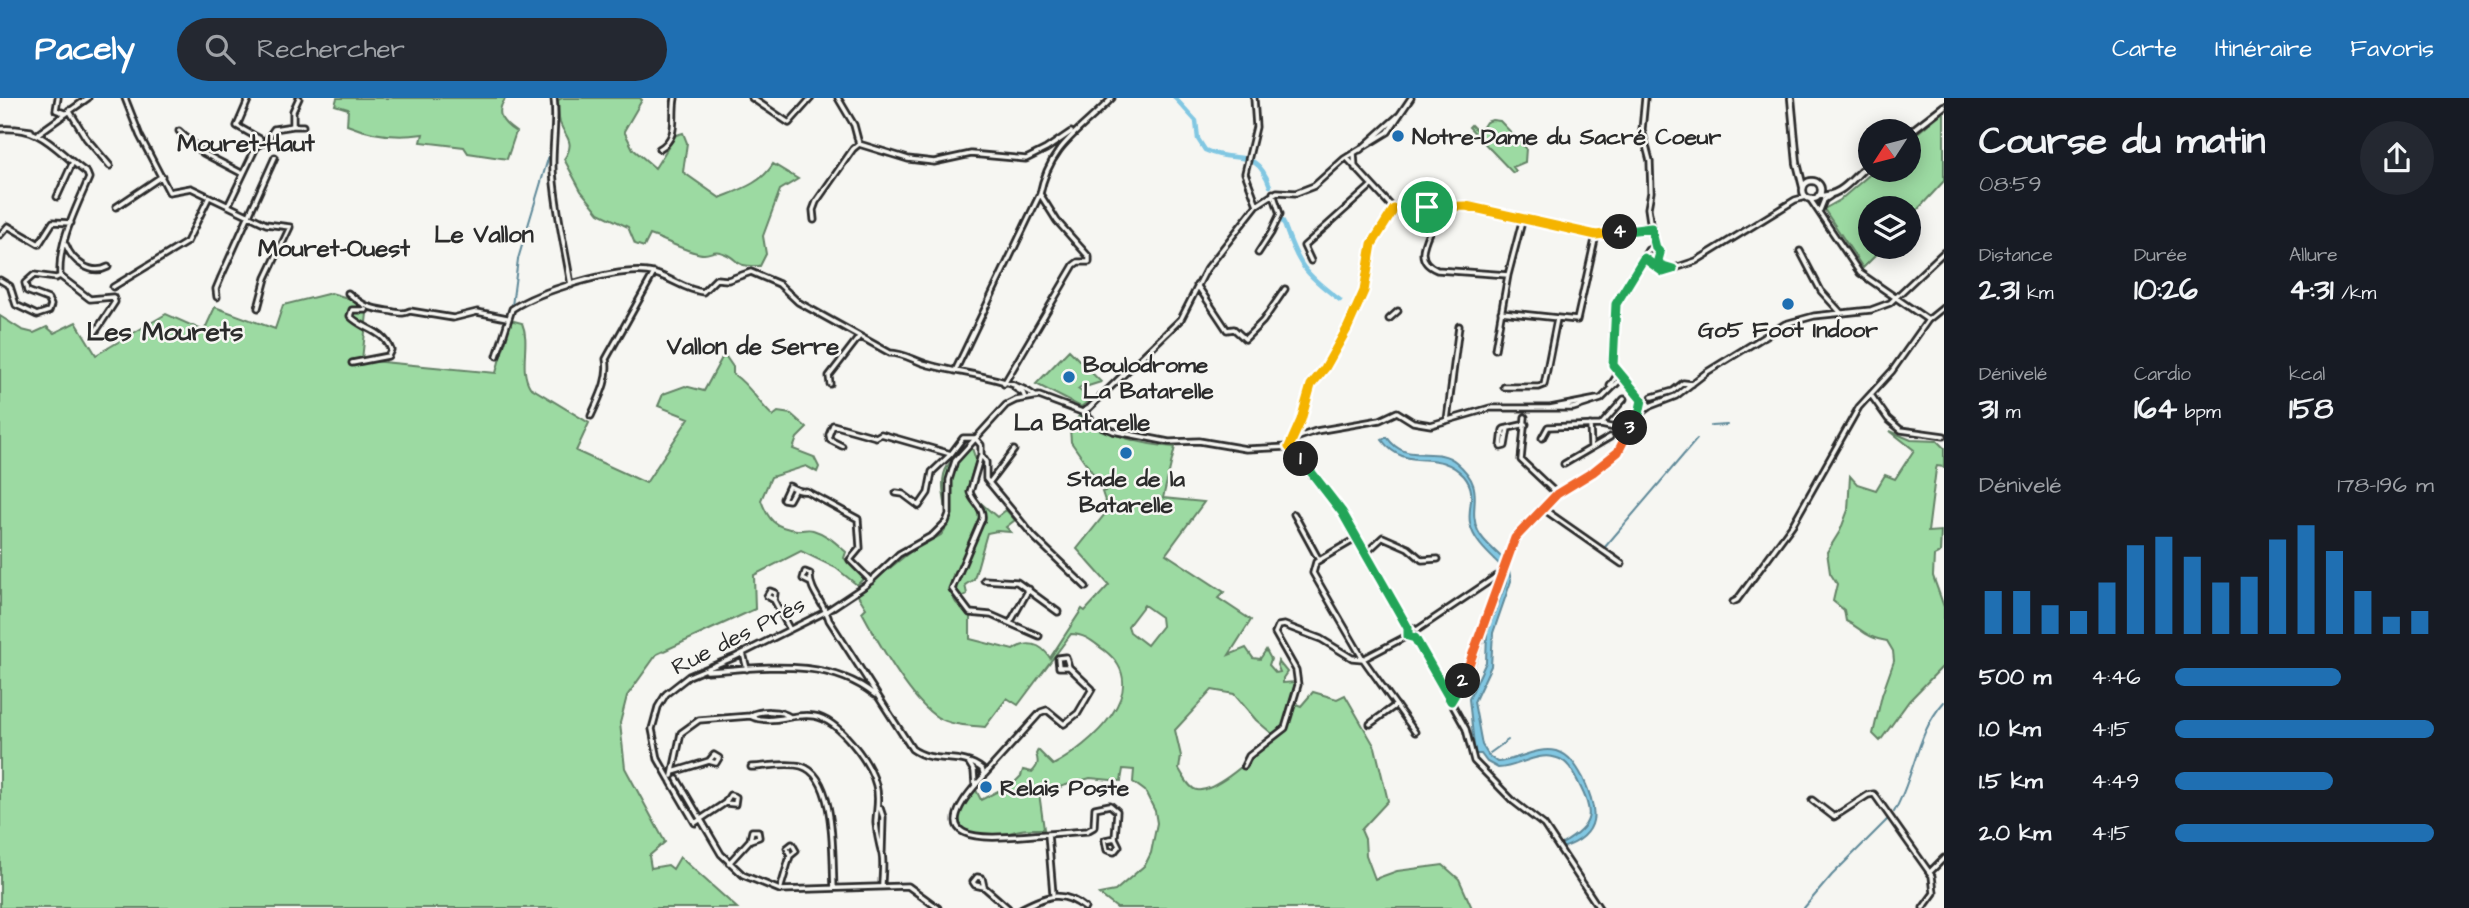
<!DOCTYPE html>
<html lang="fr">
<meta charset="utf-8">
<style>
:root{--surface:#171b24;--page:#242831;--text:#f1f3f6;--muted:#9ea1a6;--accent:#1f6fb2}
body{margin:0;font-family:"Architects Daughter",sans-serif;background:var(--page);color:var(--text);height:100vh;display:flex;flex-direction:column;font-size:26px;white-space:nowrap}
*{box-sizing:border-box;margin:0}
p{font-size:23px;color:var(--muted)}
.icon{flex:none;width:38px;height:38px;fill:none;stroke:currentColor;stroke-width:2;stroke-linecap:round;stroke-linejoin:round}
.map{position:relative;flex:1;overflow:hidden}
.side{display:flex;flex-direction:column;background:var(--surface);width:525px}
.side>*{flex:none}
.needle{width:46px;rotate:234deg}
.controls{position:absolute;left:1858px;top:21px;display:grid;gap:14px}
.controls a{display:grid;place-items:center;width:63px;height:63px;border-radius:50%;background:var(--surface);box-shadow:0 4px 18px #0003;font-size:35px}
.pin{position:absolute;display:grid;place-items:center;width:60px;height:60px;color:#fff;margin:-30px;border:4px solid #fff;border-radius:50%;box-shadow:0 2px 7px #0007}
.km{position:absolute;width:35px;height:35px;margin:-18px;border-radius:50%;background:#222;color:#fff;font-size:19px;line-height:35px;text-align:center}
.round{display:grid;place-items:center;flex:none;width:74px;height:74px;border-radius:37px;background:var(--page)}
.head{display:flex;align-items:center;justify-content:space-between;height:119px;padding:0 35px}
h1{font-size:38px;font-weight:700;line-height:52px}
.metrics{display:grid;grid-template-columns:repeat(3,1fr);gap:10px;height:119px;padding:7px 35px}
.metrics div{display:grid;align-content:center}
.metrics b{font-size:30px;font-weight:700}
.metrics small{font-size:19px;font-weight:400}
.metrics p{font-size:19px}
.chart{height:196px;padding:14px 35px}
.chart p{display:flex;justify-content:space-between}
.chart svg{width:100%;height:126px;margin-top:7px;stroke:var(--accent);stroke-width:6}
ul{padding:0 35px;list-style:none;font-size:23px}
li{display:grid;grid-template-columns:112px 84px 1fr;align-items:center;height:52px}
li i{height:18px;border-radius:9px;background:var(--accent)}
header{display:flex;align-items:center;gap:42px;box-sizing:border-box;height:98px;padding:0 35px;background:var(--accent);color:#fff}
header strong{font-size:33px}
nav{display:flex;gap:38px;margin-inline-start:auto;font-size:24px}
.search{width:490px;height:63px;background:var(--page);display:flex;align-items:center;gap:18px;box-sizing:border-box;padding:0 24px;border-radius:38px;color:var(--muted);font-size:26px}
main{display:flex;flex:1;min-height:0}
.map>svg:first-child{display:block}
.green{fill:#9cdaa2;stroke:#648266;stroke-width:2;fill-rule:evenodd}
.water{fill:#81c7e2;stroke:#5f8999;stroke-width:2}
.lines{fill:none;stroke-linecap:round;stroke-linejoin:round}
.stream{stroke:#5f8999;stroke-width:2}
.canal{stroke:#81c7e2;stroke-width:4.5}
.minor-casing{stroke:#2b2b2b;stroke-width:9}
.tertiary-casing{stroke:#2b2b2b;stroke-width:10}
.minor{stroke:#f6f6f2;stroke-width:3.5}
.tertiary{stroke:#f6f6f2;stroke-width:4.5}
.split-1-casing{stroke:#fff;stroke-width:14}
.split-2-casing{stroke:#fff;stroke-width:14}
.split-3-casing{stroke:#fff;stroke-width:14}
.split-4-casing{stroke:#fff;stroke-width:14}
.split-5-casing{stroke:#fff;stroke-width:14}
.split-1{stroke:#f5b400;stroke-width:9}
.split-2{stroke:#22a559;stroke-width:9}
.split-3{stroke:#f0652b;stroke-width:9}
.split-4{stroke:#22a559;stroke-width:9}
.split-5{stroke:#f5b400;stroke-width:9}
.poi-dot{fill:#1f6fb2;stroke:#f6f6f2;stroke-width:2.5}
.labels{text-anchor:middle;stroke-width:5;stroke-linejoin:round;paint-order:stroke}
.poi-label{font-size:23px;font-weight:bold;fill:#2b2b2b;stroke:#f6f6f2;text-anchor:start}
.street-label{font-size:23px;fill:#2b2b2b;stroke:#f6f6f2}
.neighbourhood-label{font-size:24px;font-weight:bold;fill:#2b2b2b;stroke:#f6f6f2}
.quarter-label{font-size:26px;font-weight:bold;fill:#2b2b2b;stroke:#f6f6f2}
</style>
<header>
<strong>Pacely</strong>
<div class="search"><svg class="icon" aria-label="search" viewBox="0 0 24 24"><circle cx="10" cy="10" r="6"/><path d="M15 15l6 6"/></svg>Rechercher</div>
<nav><a>Carte</a><a>Itinéraire</a><a>Favoris</a></nav>
</header>
<main>
<div class="map">
<svg width="1944" height="810" viewBox="0 0 1944 810">
<rect width="100%" height="100%" fill="#f6f6f2"/>
<filter id="ink" filterUnits="userSpaceOnUse"><feTurbulence type="fractalNoise" baseFrequency=".0143" numOctaves="2"/><feDisplacementMap in="SourceGraphic" scale="14" xChannelSelector="R" yChannelSelector="G"/><feConvolveMatrix kernelMatrix="1 2 1 2 8 2 1 2 1" color-interpolation-filters="sRGB"/></filter>
<g filter="url(#ink)">
<path class="green" d="M337,0H506C494,15 502,25 516,34L507,61L468,55L464,49L421,44L423,36C397,40 371,37 347,27L348,11L335,7Z
M562,0H640L642,2L624,33L633,51L655,70L676,37L683,35L687,45L683,74L720,100C739,92 762,85 773,66L798,81L780,92L763,138L766,156L760,168C729,169 742,160 720,154C713,152 711,156 704,156C693,157 663,141 650,137L644,149L635,146L628,129L599,115L581,93L564,61C576,43 566,41 560,25C558,18 559,9 558,2Z
M1944,13V83L1909,121V110H1871V149L1883,150L1863,170L1824,111L1840,102L1875,72H1909V42Z
M1492,22L1500,23L1526,50L1525,64L1513,69L1516,73L1513,75L1469,29L1471,27L1479,35L1486,24Z
M331,195L368,206L362,262L496,275L510,222L522,225C531,246 518,269 530,289L589,325L576,353L646,385L689,320L658,308L663,296L685,288L704,293L724,256L733,269V276C752,289 757,304 773,318L778,314L791,316L807,330L797,340L793,351L814,359L819,369L817,374L806,368L771,379L761,402C768,422 775,430 797,432C803,433 807,430 813,432C827,436 836,445 846,454L844,460L864,480L857,487L836,470L801,453L754,477L755,511L657,556L627,598L620,625L625,670L665,744L649,758L651,770L668,767L673,771L680,759L737,810H0V218L22,232L34,235L47,229L54,235L76,224L96,257L166,216L204,233L215,209L275,231L283,207Z
M1069,252L1101,284L1085,289L1083,287L1078,291L1091,301L1081,309L1036,286Z
M1079,318C1105,337 1142,347 1175,349L1163,400L1204,404L1166,456L1224,494L1218,500L1251,522L1229,557L1246,550L1253,560L1260,561L1266,552L1271,561L1269,567L1276,575L1280,574L1277,567L1278,563L1287,574L1283,580V585L1295,584L1291,604L1301,608L1313,594L1337,601L1345,597L1375,649L1388,703L1361,732L1365,741L1366,757L1375,781L1397,773L1443,767L1459,781L1472,810H1117L1099,796L1115,793L1145,767L1151,755L1157,725L1155,713L1145,693L1133,684L1134,672L1123,671L1121,683L1090,680L1039,695L1044,731C1036,731 1024,730 1016,733C1001,738 960,746 958,718L975,690L981,702L998,693L1002,697L1021,678L1023,672L1032,674C1038,668 1039,664 1036,656L1038,652L1053,667C1089,648 1156,591 1104,552C1093,544 1085,536 1071,536L1018,607L1007,600L985,629C969,627 952,628 937,619C911,603 877,542 862,514L866,510L857,496L910,454L941,437L949,426C943,391 932,366 972,350L976,362L967,393L997,419L1006,412L1015,422L1006,429L1011,434L997,433L987,435L974,481L965,487L967,496L961,500L955,491L958,482L953,477L949,492L956,505L970,518V541L1013,552C1027,542 1041,545 1050,560L1082,511L1085,513L1109,487L1077,451L1108,412L1102,394L1105,393L1071,344L1070,331ZM1144,507L1161,519L1162,528L1147,547L1130,534L1128,528ZM1212,592L1234,596L1256,622L1276,639C1260,652 1217,695 1197,692C1189,691 1183,677 1179,671L1181,658L1175,632Z
M1890,333L1911,342L1937,343L1944,350V369L1937,368L1936,371L1928,434L1941,433L1940,455L1934,458L1933,478L1944,509V567L1909,603L1880,643L1873,636L1882,597L1894,563L1893,553L1887,543C1864,539 1864,532 1846,523L1844,512L1833,503L1837,486L1830,475L1827,454L1840,433L1848,412L1850,378L1857,386L1876,392L1885,377L1895,381L1914,352Z"/>
<path class="water" d="M1387,339C1406,368 1435,346 1456,364C1489,392 1466,407 1478,433C1483,444 1496,453 1504,462L1501,468C1489,456 1473,443 1470,425C1467,407 1478,395 1464,378C1436,348 1407,376 1382,342Z
M1508,467L1511,483L1493,535L1491,568L1474,604L1482,647L1489,658L1497,664C1517,663 1536,648 1557,653C1570,657 1577,669 1583,680C1598,712 1602,737 1562,750V746C1595,727 1594,715 1578,684C1573,674 1568,663 1557,660C1536,653 1518,670 1498,670L1487,664L1481,656H1475L1469,601L1486,564L1487,533L1506,485L1505,471Z"/>
<g class="lines">
<path class="stream" d="M512,208L518,161L550,54
M1711,328L1727,327
M1605,449L1697,341
M1490,655L1508,642
M1894,714C1915,678 1916,635 1944,604
M1804,810L1832,777L1888,721"/>
<path class="canal" d="M1175,0L1196,23L1198,41L1205,52C1236,67 1255,47 1270,88
M1283,123C1298,166 1303,175 1340,202"/>
<g class="minor-casing">
<path id="minor" d="M58,0L56,12L64,15
M125,0L140,38L169,94L191,90L266,126L290,129L266,180L258,210
M554,0C557,24 552,47 553,72C555,110 565,149 571,187
M752,0L789,25L811,0
M838,0L854,27L859,46L908,61L934,64L971,56L1026,61L1046,51L1071,34
M1254,0L1256,29L1245,75L1257,107
M1645,0L1642,32L1650,63L1651,94L1648,110L1651,130
M69,12L86,40L110,68
M293,28H303
M0,31C44,28 54,52 87,75L89,80C76,111 58,144 60,178L56,180L34,177L25,185L27,193L48,201L51,207L49,213L37,217L16,207L10,188L0,182
M15,31L31,33
M179,33L203,55L243,76
M39,35L88,0
M258,47L265,44L274,31L293,28V13L299,0
M659,51C680,39 671,20 675,0
M1360,52L1398,18
M1354,55L1355,70
M1347,60L1394,111
M57,99L72,66
M1810,101L1860,175L1928,222
M228,108L260,41L237,28L249,0
M116,109L162,78
M1436,109C1438,130 1405,159 1437,172L1508,177
M1394,111L1466,108L1596,137L1651,130L1656,150
M1820,112L1824,102L1830,98
M814,122L813,112L816,104L853,51L859,46
M0,137L8,128L39,146L53,124L71,125
M66,147C72,163 91,178 108,169
M1800,153L1821,193L1841,215
M1258,155L1271,135L1280,116L1273,95
M1646,159L1650,163H1656L1660,155L1654,150L1648,152L1616,206L1612,263L1618,276L1650,308
M1658,162L1663,170L1671,171
M1311,163L1304,148L1371,88
M1652,164L1663,174L1696,163L1795,102L1806,99
M60,178L90,201L113,199L115,204L96,233
M1197,187L1227,232L1234,231L1245,241L1263,223L1285,191
M113,189L187,144L209,99
M348,195C367,211 370,210 394,214C401,215 403,216 410,213L453,220L477,214L507,220
M217,199L216,191L221,179L275,59
M1501,214L1577,222L1596,137
M1389,221L1398,213
M1495,251L1508,177L1523,120
M497,258L512,211C539,193 615,170 647,174C667,176 683,192 703,194L716,181L728,182L751,174L779,186L798,204L890,255C903,255 913,262 926,266C958,276 1008,278 1035,298
M352,265L388,258L391,252C383,231 363,232 350,218L352,212H366
M955,273L1040,96
M830,286L829,278L859,239
M1004,286L1074,167L1078,164H1089V159L1057,123L1040,96C1050,46 1081,33 1112,0
M1610,288L1618,276
M1504,289H1539L1544,287L1557,221
M1015,290L1023,295L1025,300
M1871,297L1888,321L1901,332L1944,338
M1652,299L1673,293L1683,285L1692,286
M1550,310L1597,301
M1082,314L1089,310L1181,221L1206,172L1257,107L1277,94L1296,95L1314,88L1344,61L1388,34L1411,0
M591,318C599,300 610,280 606,261L654,175
M1525,319L1521,362L1557,396
M1447,322L1459,228
M1590,327L1591,349
M1601,327L1624,301
M1508,330L1505,348L1501,349L1503,332L1504,331L1526,326
M975,340L981,347V357L986,364V381L1034,439L1086,489
M1542,340L1548,329L1601,327L1629,333
M1293,341L1316,333L1380,322L1397,314L1413,324L1431,327L1490,310H1573L1601,301L1622,280
M842,348L830,342L829,337L833,327L876,339L881,336L951,356L963,340H975
M1289,349L1301,322L1311,287L1325,270L1347,231L1364,193L1372,146L1394,111
M1289,349L1342,414L1408,530
M981,357L970,394C973,405 984,409 982,421L952,491L970,515L991,517L1039,538
M1564,366L1610,339
M989,385L1014,352
M795,391L789,402L783,401L789,388C795,391 799,394 806,393L858,421L860,450L850,462L871,483
M896,395L903,396L919,408L928,395L932,374L951,356
M1542,410L1622,466
M1294,416L1319,462
M1357,440L1316,464L1313,475L1363,561L1415,634
M1366,455L1383,439L1408,450L1422,462L1438,461
M984,482L1017,484L1058,514
M809,484L803,481L805,474L810,476C809,493 825,506 829,522L912,651C934,667 961,654 982,671L984,678C912,754 996,739 1048,736L1053,796
M774,502L775,495L770,493L767,498L774,502L789,530
M1733,504L1737,502L1793,426L1859,309L1892,273L1928,222L1944,209
M1011,523L1029,491
M1417,532L1500,476
M1414,540L1409,539L1407,533L1411,529L1417,532
M1415,540L1466,631L1474,663L1513,703L1544,727L1599,810
M743,555L747,571
M1363,561L1407,538
M707,573C764,570 827,559 875,597
M1451,603L1470,569L1515,440L1557,396L1593,374L1618,354L1639,316L1650,308L1676,298L1707,274L1785,226L1814,218L1871,212L1890,205L1944,154
M750,618C760,612 781,612 790,619
M1370,626L1396,607
M969,665L974,673L975,687
M1244,668L1249,658L1285,630L1298,587L1296,572L1275,535L1278,528L1284,527L1321,541L1352,560L1363,561
M751,669C766,669 786,664 801,668C837,678 832,760 834,790
M673,674L709,663L714,657L719,660L716,665L709,663
M985,676L1041,614L1047,612L1064,626L1078,615L1092,591L1069,569H1059L1058,560L1066,559L1069,569
M672,678L681,635L699,622L750,618C772,628 793,614 814,618C839,622 870,664 876,687C880,701 876,712 876,725C877,736 879,745 882,756C884,765 882,778 882,788
M677,681L721,756L743,777L780,792L908,788L938,810
M670,682L658,661L652,631L658,609L666,596L689,578L735,559L827,513L866,487L899,456L933,437L946,424L949,416V382L955,363L1006,307L1016,302L1039,298L1082,314L1096,326L1113,333L1169,344L1199,343L1246,351L1289,349
M671,684L695,725L725,705L730,697L736,699L735,706L725,705
M1812,702L1834,719L1868,697L1874,696L1932,778L1934,795L1923,810
M880,710L883,719L882,754
M1048,736L1087,733L1094,729L1095,710L1110,707L1117,713L1115,740L1119,748L1114,754L1107,752L1105,742L1115,740
M729,765L750,742L752,733H758L759,739L750,742
M1930,774L1944,760
M984,789L975,787L973,784L977,779L982,780L984,789L1008,810
M780,792L790,758L787,750L792,746L796,753L790,758
M1022,810C1047,798 1062,791 1085,810"/>
</g>
<g class="tertiary-casing">
<path id="tertiary" d="M1791,0L1797,65L1803,89
M1909,35L1944,8
M1803 92a9 9 0 1 1 18 0a9 9 0 1 1-18 0Z
M1818,98C1845,98 1851,79 1871,65"/>
</g>
<use href="#minor" class="minor"/>
<use href="#tertiary" class="tertiary"/>
</g>
</g>
<g class="lines" filter="url(#ink)">
<g class="split-1-casing">
<path id="split-1" d="M1301,361L1289,349L1301,322L1311,287L1325,270L1347,231L1364,193L1372,146L1394,111L1427,109"/>
</g>
<g class="split-2-casing">
<path id="split-2" d="M1301,361L1342,414L1408,530V538L1415,540L1451,603L1463,583"/>
</g>
<g class="split-3-casing">
<path id="split-3" d="M1463,583L1515,440L1557,396L1593,374L1618,354L1630,330"/>
</g>
<g class="split-4-casing">
<path id="split-4" d="M1620,134L1651,130L1656,150L1660,155L1658,162L1660,167L1673,171L1663,174L1644,160L1616,206L1613,267L1642,302L1639,316L1630,330"/>
</g>
<g class="split-5-casing">
<path id="split-5" d="M1427,109L1466,108L1596,137L1620,134"/>
</g>
<use href="#split-1" class="split-1"/>
<use href="#split-2" class="split-2"/>
<use href="#split-3" class="split-3"/>
<use href="#split-4" class="split-4"/>
<use href="#split-5" class="split-5"/>
</g>
<g class="poi-dot">
<circle cx="1398" cy="38" r="7"/>
<circle cx="1788" cy="206" r="7"/>
<circle cx="1069" cy="279" r="7"/>
<circle cx="1126" cy="355" r="7"/>
<circle cx="986" cy="689" r="7"/>
</g>
<g class="labels">
<g class="poi-label">
<text x="1412" y="46">Notre-Dame du Sacré Coeur</text>
<text x="1788" y="239" text-anchor="middle">Go5 Foot Indoor</text>
<text x="1083" y="274">Boulodrome<tspan x="1083" dy="26">La Batarelle</tspan></text>
<text x="1126" y="388" text-anchor="middle">Stade de la<tspan x="1126" dy="26">Batarelle</tspan></text>
<text x="1000" y="697">Relais Poste</text>
</g>
<g class="street-label">
<text transform="translate(738 537) rotate(-27)" y="8">Rue des Prés</text>
</g>
<g class="neighbourhood-label">
<text x="246" y="53">Mouret-Haut</text>
<text x="484" y="144">Le Vallon</text>
<text x="334" y="158">Mouret-Ouest</text>
<text x="753" y="256">Vallon de Serre</text>
<text x="1082" y="332">La Batarelle</text>
</g>
<g class="quarter-label">
<text x="165" y="242">Les Mourets</text>
</g>
</g>
</svg>
<div class="controls">
<a><svg class="needle" viewBox="-14 -14 28 28"><path d="M0-13l5 13h-10z" fill="#e53935"/><path d="M0 13l5-13h-10z" fill="#9ea1a6"/></svg></a>
<a><svg class="icon" aria-label="layers" viewBox="0 0 24 24"><path d="M12 4l9 5-9 5-9-5zM3 14l9 5 9-5"/></svg></a>
</div>
<div class="pin" style="left:1427px;top:109px;background:#1e9e55"><svg class="icon" aria-label="arrive" viewBox="0 0 24 24"><path d="M6 21V4h12l-3 4 3 4H6"/></svg></div>
<b class="km" style="left:1301px;top:361px">1</b>
<b class="km" style="left:1463px;top:583px">2</b>
<b class="km" style="left:1630px;top:330px">3</b>
<b class="km" style="left:1620px;top:134px">4</b>
</div>
<section class="side">
<div class="head"><div><h1>Course du matin</h1><p>08:59</p></div><a class="round"><svg class="icon" aria-label="share" viewBox="0 0 24 24"><path d="M12 15V3M7 8l5-5 5 5M5 13v7h14v-7"/></svg></a></div>
<div class="metrics">
<div><p>Distance</p><b>2.31<small> km</small></b></div>
<div><p>Durée</p><b>10:26</b></div>
<div><p>Allure</p><b>4:31<small> /km</small></b></div>
</div>
<div class="metrics">
<div><p>Dénivelé</p><b>31<small> m</small></b></div>
<div><p>Cardio</p><b>164<small> bpm</small></b></div>
<div><p>kcal</p><b>158</b></div>
</div>
<div class="chart"><p><span>Dénivelé</span>178–196 m</p>
<svg viewBox="0 0 160 44" preserveAspectRatio="none"><path d="M5 44V29M15 44V29M25 44V34M35 44V36M45 44V26M55 44V13M65 44V10M75 44V17M85 44V26M95 44V24M105 44V11M115 44V6M125 44V15M135 44V29M145 44V38M155 44V36"/></svg>
</div>
<ul>
<li><b>500 m</b>4:46<i style="width:64%"></i></li>
<li><b>1.0 km</b>4:15<i style="width:100%"></i></li>
<li><b>1.5 km</b>4:49<i style="width:61%"></i></li>
<li><b>2.0 km</b>4:15<i style="width:100%"></i></li>
</ul>
</section>
</main>
